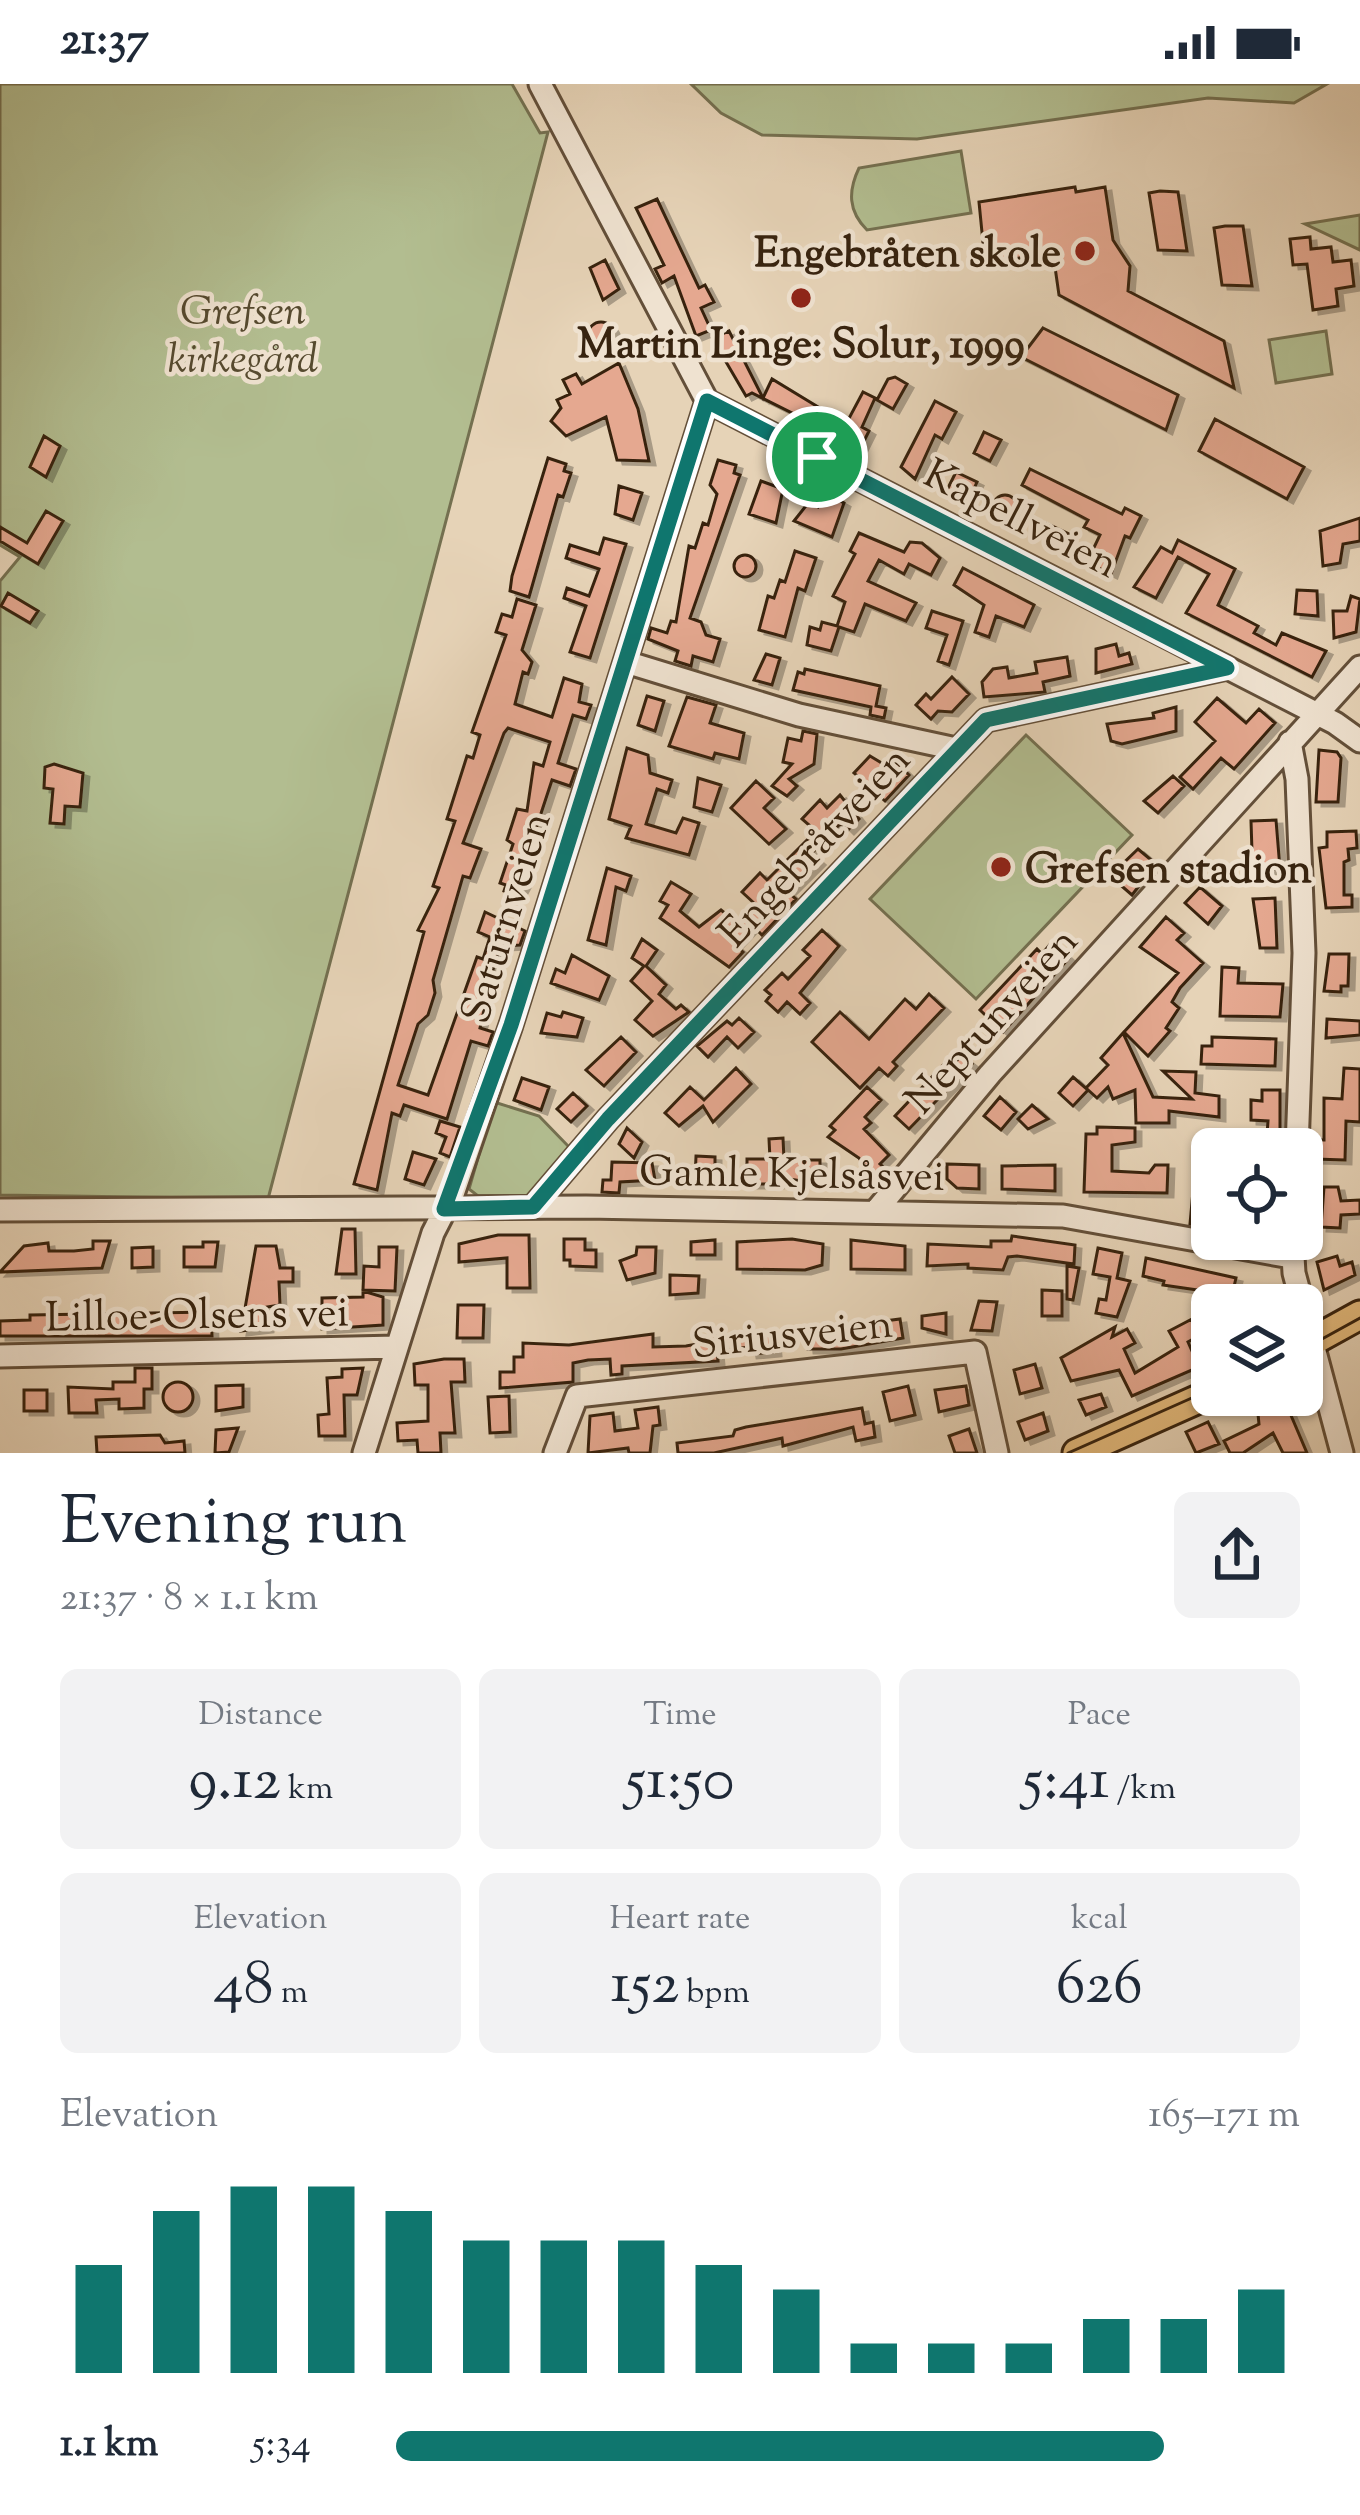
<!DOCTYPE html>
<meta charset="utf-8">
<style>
:root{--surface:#fff;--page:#f2f2f3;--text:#1f2937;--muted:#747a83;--accent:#0f766e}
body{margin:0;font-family:"Sorts Mill Goudy",serif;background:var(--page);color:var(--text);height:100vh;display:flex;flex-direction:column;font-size:45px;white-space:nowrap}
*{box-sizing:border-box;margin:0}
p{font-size:39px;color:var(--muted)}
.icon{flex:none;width:66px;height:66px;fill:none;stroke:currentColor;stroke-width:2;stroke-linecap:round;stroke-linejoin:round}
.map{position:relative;height:1369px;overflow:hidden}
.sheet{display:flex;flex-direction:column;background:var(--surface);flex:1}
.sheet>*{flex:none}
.controls{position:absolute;left:1191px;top:1044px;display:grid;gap:24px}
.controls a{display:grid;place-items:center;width:132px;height:132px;border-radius:18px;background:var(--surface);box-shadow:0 3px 9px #0004;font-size:60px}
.pin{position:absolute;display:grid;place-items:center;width:102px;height:102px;color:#fff;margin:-51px;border:6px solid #fff;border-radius:50%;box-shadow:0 3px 12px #0007}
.round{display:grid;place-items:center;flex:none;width:126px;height:126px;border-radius:18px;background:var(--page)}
.head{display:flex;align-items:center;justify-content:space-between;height:204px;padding:0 60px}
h1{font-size:66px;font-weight:600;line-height:90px}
.stats{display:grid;grid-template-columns:repeat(3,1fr);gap:18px;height:204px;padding:12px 60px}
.stats div{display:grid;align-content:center;border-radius:18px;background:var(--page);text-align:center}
.stats b{font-size:60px;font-weight:600}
.stats small{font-size:33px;font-weight:400}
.stats p{font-size:33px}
.chart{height:336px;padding:24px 60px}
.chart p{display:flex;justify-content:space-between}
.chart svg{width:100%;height:216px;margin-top:12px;stroke:var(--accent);stroke-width:6}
ul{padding:0 60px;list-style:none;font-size:39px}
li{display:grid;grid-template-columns:192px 144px 1fr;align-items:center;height:90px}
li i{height:30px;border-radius:15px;background:var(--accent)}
.status{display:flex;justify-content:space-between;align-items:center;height:84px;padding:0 60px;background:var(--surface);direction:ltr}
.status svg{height:33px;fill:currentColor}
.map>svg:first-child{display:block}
.green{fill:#b2bd90;stroke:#747050;stroke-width:3}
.building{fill:#e5a890;stroke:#37230f;stroke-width:3;filter:url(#shadow)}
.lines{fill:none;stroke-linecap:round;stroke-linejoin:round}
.minor-casing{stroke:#634f39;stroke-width:27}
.major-casing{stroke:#37230f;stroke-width:33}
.minor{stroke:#efe2d0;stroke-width:21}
.major{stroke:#e3ba7c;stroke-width:27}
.tram{stroke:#37230f;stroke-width:3}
.route-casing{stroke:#fff;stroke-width:24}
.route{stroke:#0f766e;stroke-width:15}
.poi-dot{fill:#8f2418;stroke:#efe2d0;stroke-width:4.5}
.labels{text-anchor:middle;stroke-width:9;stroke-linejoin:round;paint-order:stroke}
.poi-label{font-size:42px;font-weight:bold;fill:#37230f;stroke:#efe2d0;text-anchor:end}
.park-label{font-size:42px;font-style:italic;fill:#564a2f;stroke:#efe2d0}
.street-label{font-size:42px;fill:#37230f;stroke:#efe2d0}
</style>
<div class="status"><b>21:37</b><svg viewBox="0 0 49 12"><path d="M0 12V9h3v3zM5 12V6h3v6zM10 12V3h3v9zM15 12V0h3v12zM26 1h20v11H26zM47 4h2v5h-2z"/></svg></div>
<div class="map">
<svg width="1360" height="1369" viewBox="0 0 1360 1369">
<defs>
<filter id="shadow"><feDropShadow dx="6" dy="4" stdDeviation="0" flood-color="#0004"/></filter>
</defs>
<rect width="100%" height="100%" fill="#e6d3b7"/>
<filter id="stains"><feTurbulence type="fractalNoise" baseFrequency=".00167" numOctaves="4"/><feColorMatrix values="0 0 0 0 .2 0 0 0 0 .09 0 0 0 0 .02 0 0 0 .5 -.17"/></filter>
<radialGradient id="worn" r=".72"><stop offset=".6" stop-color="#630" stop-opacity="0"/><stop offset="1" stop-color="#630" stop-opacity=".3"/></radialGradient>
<path class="green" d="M0,0H512L540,49L548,48L268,1115L0,1111V497L20,473L0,461Z
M691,0H1327L1294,19L1208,14L917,55L762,51L721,29Z
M961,67L971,129L867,146C848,127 848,107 859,84Z
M1360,131V166L1305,140Z
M1326,247L1332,290L1276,299L1269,256Z
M1026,651L1132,751L976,915L870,815Z
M494,1018L539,1032L570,1064L527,1113L478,1112L469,1105Z"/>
<path class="building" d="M1075,103L1076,108L1105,103L1113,156L1130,182L1128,207L1224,257L1234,304L1059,211L1053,169L985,179L979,118Z
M1160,107L1178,108L1187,167L1158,166L1149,109Z
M657,115L699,204L705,201L714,218L701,224L711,246L696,252L674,192L662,199L655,185L664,181L636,124Z
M1225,142H1243L1252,202L1222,201L1214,144Z
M1310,153L1311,165L1331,163L1333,178L1351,176L1354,202L1336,205L1338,222L1313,226L1307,180L1293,181L1290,155Z
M605,176L619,205L603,216L590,184Z
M588 251a13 13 0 1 1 26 0a13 13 0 1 1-26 0Z
M1043,244L1178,311L1166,346L1021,273Z
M729,247L763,314L772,295L846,340L863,308L875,314L862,343L869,347L861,363L839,352L836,358L820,343L752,309L746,312L712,254Z
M619,279L638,325L649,377L617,376L606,333L566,352L551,337L561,324L557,316L570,310L563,296L576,290L582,300Z
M895,293L907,300L893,325L877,316L888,295Z
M935,317L956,328L942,355L935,351L915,395L901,383Z
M1215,335L1304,383L1287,415L1199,367Z
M984,348L1001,356L990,377L974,369Z
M44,352L60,362L46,393L30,383Z
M548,374L566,380L564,387L571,389L563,413L558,411L529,513L510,507L512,492Z
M718,376L736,381L734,389L740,391L690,534L701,538L706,551L720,555L713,578L693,572L691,582L675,577L678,567L648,555L651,544L667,549L671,537L676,538L689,462L695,464L703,439L708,441L717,410L710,401Z
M1030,385L1122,430L1125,424L1141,432L1130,454L1125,452L1111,490L1087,478L1100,451L1084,443L1088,436L1022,401Z
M956,388L977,398L968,418L945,410Z
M761,397L783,405L776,439L749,430Z
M619,402L642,409L633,436L615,430Z
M825,409L844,419L832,453L794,437L809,418L818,423Z
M993 423a12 12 0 1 1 24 0a12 12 0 1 1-24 0Z
M46,427L63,437L38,480L0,457V443L27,459Z
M1360,434V457L1343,460L1340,479L1323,482L1320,447Z
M1046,439L1069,450L1063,461L1039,452Z
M859,449L904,468L910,458L922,459L940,474L931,491L909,480L904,490L879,476L868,497L916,519L906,537L865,520L854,548L839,543L831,567L807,561L810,543L820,546L822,538L837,542L845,518L833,512L855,470L850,467Z
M604,454L626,460L590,574L570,568L586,522L564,514L567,504L589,512L599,485L566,474L570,461L599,470Z
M1178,456L1235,485L1218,521L1258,542L1254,549L1276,561L1282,549L1326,567L1312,593L1186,529L1209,490L1178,473L1156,514L1134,503L1161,463L1172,469Z
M795,467L816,474L805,507L798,504L785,553L759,546L768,512L774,514L780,496L785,498Z
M734 482a11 11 0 1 1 22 0a11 11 0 1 1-22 0Z
M963,484L1034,521L1024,543L996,532L989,553L975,548L984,521L954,501Z
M1297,506L1317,507L1318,532L1295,530Z
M8,509L38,527L30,539L1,522Z
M1351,512L1360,515L1356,548L1334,554L1333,527H1347Z
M517,515L536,521L522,566L532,578L528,590L523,588L515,620L552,633L564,594L582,600L579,618L591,621L586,635L573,631L558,679L576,685L570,702L552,696L525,778L524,800L518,811L504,807L506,801L500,799L513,760L507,756L517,725L527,727L534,679L543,682L550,658L508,644L504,649L463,759L481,765L470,794L463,792L433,896L435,909L428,931L418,940L398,1001L428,1011L477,873L483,875L490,853L478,848L485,828L525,847L520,861L502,862L495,877L480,944L493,948L488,962L471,957L447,1035L404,1021L400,1032L392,1029L377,1106L354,1100L413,888L424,848L418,846L439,804L433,802L455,737L447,735L467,672L473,674L480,651L472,648L506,551L496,548L502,530L512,533Z
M932,527L963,537L949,581L938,577L947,551L926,544Z
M1116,560L1119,572L1129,569L1132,580L1096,589V565Z
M766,570L780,574L772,601L754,596Z
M1067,573L1070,592L1043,598L1045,608L984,613L982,598L993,585L1007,583L1009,594L1037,589L1035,578Z
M805,585L880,602L876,622L886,624L884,634L870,631L871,623L793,606L798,588L804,590Z
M952,593L969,610L952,628L938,627L931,635L916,621L926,610L931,615Z
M647,612L664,617L655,647L638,641Z
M687,613L716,621L710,639L744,649L739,675L715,669L713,675L669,662Z
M1217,614L1246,639L1259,625L1275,639L1234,685L1221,674L1193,705L1180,693L1215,657L1195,638Z
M1176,623V647L1122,660L1111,657L1107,640L1154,634L1153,629Z
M803,647L817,650L814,680L789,695L797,702L787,712L772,702L792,680L783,678L788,654L801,657Z
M627,664L648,671L650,689L672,696L668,709L657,705L646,740L676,749L683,734L699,739L689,771L626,754L631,742L609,735Z
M1319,666L1337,668L1341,674L1338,718H1316Z
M870,672L890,684L896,678L909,691L885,717L854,689Z
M54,680L83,689L80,723L65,722L64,740L50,739L53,705L44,704L45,683Z
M1173,692L1184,702L1158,729L1144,717Z
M698,694L721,701L712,728L694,723Z
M756,697L774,714L764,724L786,745L769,760L731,724Z
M840,711L859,735L848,746L841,739L811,770L819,777L788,808L796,815L762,851L753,842L735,861L743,868L729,883L660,834L668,821L660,817L671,798L691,810L680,827L699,843L721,826L737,839L755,820L742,808L760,789L767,796L816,747L802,735L820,716L827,724Z
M1276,736L1280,785L1244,787L1243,769L1252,768L1251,737Z
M1356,747L1357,764L1348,765L1349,776L1344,778V811H1352V823L1326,824L1319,764L1327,763V748Z
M1138,765L1156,780L1132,811L1110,792Z
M607,784L631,792L626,807L616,803L606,861L588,856Z
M1200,803L1222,822L1208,840L1185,819Z
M1275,814L1277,864H1260L1253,815Z
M1166,833L1184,849L1177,856L1203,879L1180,904L1172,918L1179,924L1166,944L1170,947L1148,972L1124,948L1178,889L1140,863Z
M822,846L839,862L800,909L810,919L800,930L787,918L778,928L766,917L771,911L765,906L782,889L788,895L810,872L803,866Z
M642,855L657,866L646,882L666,901L659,910L676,925L681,921L689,928L653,952L635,936L652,917L631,897L644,882L632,874Z
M1052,858L1069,874L1003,948L980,926L1037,865L1042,870Z
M1329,870H1349L1348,902H1341V908L1324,907Z
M572,871L609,892L599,916L551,899L556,885L565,889Z
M1222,883L1239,884L1238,899L1283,900L1280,933L1220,932Z
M929,910L944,924L893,978L897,982L888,992L879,984L860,1004L812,958L840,928L869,955L905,915L916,925Z
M563,928L583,934L577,953L541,949L547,929L561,933Z
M739,934L754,948L738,964L727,953L708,973L697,962L727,937L732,941Z
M1327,935L1360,937V951L1326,954Z
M1123,949L1153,1013L1192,1015L1163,987L1196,988L1195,1009L1219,1012V1033L1169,1027V1039H1136L1135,1006L1113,1015L1108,1003L1097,1014L1086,1004L1108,981L1101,974Z
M621,953L636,968L604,1002L586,986Z
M1212,953L1276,955L1275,982L1201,980L1202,962H1212Z
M961,971L972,980L909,1045L895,1032L949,975L954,980Z
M736,984L751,1000L713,1038L703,1022L679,1042L665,1029L690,1003L704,1016Z
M1344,984L1360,985V1038L1346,1037L1345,1076L1315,1075L1316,1056H1324V1014L1342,1015Z
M1073,993L1088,1006L1073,1022L1059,1009Z
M522,994L549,1003L541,1026L514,1016Z
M867,1003L881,1016L865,1033L871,1039L864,1045L889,1071L880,1080L889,1088L879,1100L859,1074L828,1053L835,1046L830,1042Z
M1262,1006H1280V1051H1267L1268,1037L1251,1036V1016L1262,1017Z
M573,1009L587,1022L571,1038L557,1025Z
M1000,1013L1016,1028L1001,1046L984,1032Z
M1032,1021L1048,1035L1028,1045L1018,1035Z
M440,1037L460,1043L450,1073L440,1069L446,1053L436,1049Z
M1097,1043L1135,1044V1058L1112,1061V1087L1149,1089L1155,1081H1168L1167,1109L1084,1108L1086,1050H1097Z
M627,1044L642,1058L634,1074L619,1060Z
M783,1054L784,1076H820V1100L777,1093V1100H747V1075H770L769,1055Z
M413,1068L436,1075L424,1101L405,1095Z
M696,1072L715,1073V1097L695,1096Z
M1196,1074H1212L1207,1143L1190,1140Z
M612,1078L652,1079L655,1096L620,1098L619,1109L602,1108L603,1096H611Z
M947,1080L979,1081V1105L957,1104L947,1095Z
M1055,1081V1107L1002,1105V1082Z
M1324,1103H1338L1341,1117L1360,1116V1130L1341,1131L1340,1144L1321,1143Z
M342,1145H355L356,1190H336Z
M498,1151H529L530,1204H507V1174L459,1178V1160Z
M1012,1152L1075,1161L1074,1180L1017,1172L1008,1173L1003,1186L968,1184V1180L927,1182L928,1160L991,1163V1157H1011Z
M564,1155H585V1166H596V1183L570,1182V1176H564Z
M792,1155L823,1160L822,1181L805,1186L737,1185V1158Z
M715,1156V1171H691V1158Z
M851,1156L905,1162V1186L851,1185Z
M93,1157H110L102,1184L0,1188L24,1162L48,1159L49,1167H74L93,1165Z
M203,1158H218L215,1183H184V1163H203Z
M256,1162H276L280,1184H293V1198H279L280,1221L267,1223V1244L241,1247Z
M153,1163V1183L132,1184V1164Z
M379,1163H397L395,1207L363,1206L364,1182L379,1183Z
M637,1163H656L655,1189L627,1196L620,1177L636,1171Z
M1098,1164L1122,1169L1117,1194L1130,1197L1117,1233L1096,1229L1099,1215L1106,1216L1110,1193L1093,1190Z
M1337,1172L1340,1182L1352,1178L1355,1191L1324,1206L1317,1178Z
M1146,1174L1236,1194L1232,1211L1163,1201L1164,1197L1143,1192Z
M1067,1182L1079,1184L1073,1216L1067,1215Z
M670,1191L699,1192L698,1209L670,1211Z
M1042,1206L1062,1207V1232H1042Z
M363,1207L383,1213V1241L322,1245V1214L363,1213Z
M979,1217L997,1218L992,1247L971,1246Z
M458,1221H484L483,1254H457Z
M211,1228L212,1252H0V1237L30,1236V1231Z
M946,1229V1250L922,1244V1232Z
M900,1235L903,1254L841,1265H808L806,1246L855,1248L854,1241Z
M1192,1235L1195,1254L1188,1258L1199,1283L1132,1312L1119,1286L1071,1297L1061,1274L1115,1243L1112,1253L1127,1245L1135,1259L1124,1265L1135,1289L1178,1263L1169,1247Z
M773,1247L775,1268L751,1270L750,1263L717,1267L718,1277L622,1282V1290L611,1291L610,1275L588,1276L573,1279V1298L500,1304V1288H514V1273H523V1259L569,1261L653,1250V1263L686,1262L709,1258L711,1252Z
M444,1275H464L465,1298H451L455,1349H440L441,1369H418L417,1356L398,1357L397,1339L428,1337V1301H415L414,1280Z
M1035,1280L1042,1304L1020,1310L1014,1286Z
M135,1284H152V1305H144V1324L119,1325V1315L96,1316L97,1329H69L68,1303L113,1305V1298H135Z
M363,1284L357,1311H344L345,1352H319L318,1331L329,1330L327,1294L342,1293V1285Z
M163 1313a15 15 0 1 1 30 0a15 15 0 1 1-30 0Z
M243,1301V1323L216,1327V1302Z
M908,1302L915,1331L890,1337L883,1308Z
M966,1302L969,1321L939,1328L935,1306Z
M24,1306H47V1327H24Z
M1101,1310L1106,1323L1086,1331L1079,1316Z
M509,1312L510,1348L490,1349L488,1313Z
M1287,1322L1307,1369H1283L1273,1349L1243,1369H1230L1224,1357L1259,1340L1258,1330Z
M658,1323L660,1341L653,1342L650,1369H629L628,1364L588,1369L590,1332L613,1329L615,1347L638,1344L635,1326Z
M862,1324L865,1340L873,1338L875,1353L856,1357L853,1343L783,1362L782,1354L714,1369H678L677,1359L733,1352L735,1346L746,1343Z
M1043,1329L1048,1347L1025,1356L1018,1338Z
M1208,1338L1219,1360L1196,1369L1186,1348Z
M238,1344L229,1368L215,1369L216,1346Z
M969,1345L977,1369H955L949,1352Z
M160,1351L165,1359L184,1357L185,1369H97L96,1353Z"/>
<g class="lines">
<g class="minor-casing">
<path id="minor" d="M540,0L707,317L1335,639L1360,657
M626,578L799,631L956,665
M1290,658L1297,695L1304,869L1297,1065
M533,1123L608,1035L986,636L1227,584
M0,1126L586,1123L1063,1132L1291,1173
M875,1128L990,990L1360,583
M1292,1155L1294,1189L1342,1369
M0,1272L396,1263
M364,1369L433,1149L453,1110L511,941L707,317
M555,1369L577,1312L975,1268L997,1369"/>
</g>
<g class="major-casing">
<path id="major" d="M1302,1263L1360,1231
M1077,1369L1212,1309"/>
</g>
<use href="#minor" class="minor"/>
<use href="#major" class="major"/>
<path class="tram" d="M1302,1266L1360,1234
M1068,1369L1212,1305"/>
</g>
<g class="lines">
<g class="route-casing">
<path id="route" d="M707,317L1227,584L986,636L608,1035L533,1123L444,1125L511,941Z"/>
</g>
<use href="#route" class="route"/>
</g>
<g class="poi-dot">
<circle cx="1085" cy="167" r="12"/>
<circle cx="801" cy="214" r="12"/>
<circle cx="1001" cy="783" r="12"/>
</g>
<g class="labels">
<g class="poi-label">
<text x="1061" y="182">Engebråten skole</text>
<text x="801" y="273" text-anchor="middle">Martin Linge: Solur, 1999</text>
<text x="1025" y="798" text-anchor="start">Grefsen stadion</text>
</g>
<g class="park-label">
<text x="243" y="240">Grefsen<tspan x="243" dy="48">kirkegård</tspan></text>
</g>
<g class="street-label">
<text transform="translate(1022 433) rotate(27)" y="15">Kapellveien</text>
<text transform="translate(813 761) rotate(-47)" y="15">Engebråtveien</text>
<text transform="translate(504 833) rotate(-73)" y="15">Saturnveien</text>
<text transform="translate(990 935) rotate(-48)" y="15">Neptunveien</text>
<text transform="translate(792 1088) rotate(1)" y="15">Gamle Kjelsåsvei</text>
<text transform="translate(197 1229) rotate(-1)" y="15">Lilloe-Olsens vei</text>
<text transform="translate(792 1248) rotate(-6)" y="15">Siriusveien</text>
</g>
</g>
<rect width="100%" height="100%" filter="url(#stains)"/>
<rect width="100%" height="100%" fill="url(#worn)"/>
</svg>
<div class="controls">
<a><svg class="icon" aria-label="locate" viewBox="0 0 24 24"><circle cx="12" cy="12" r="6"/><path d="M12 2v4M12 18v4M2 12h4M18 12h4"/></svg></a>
<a><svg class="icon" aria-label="layers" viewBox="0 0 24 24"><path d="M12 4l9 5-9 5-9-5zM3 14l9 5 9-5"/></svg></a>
</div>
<div class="pin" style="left:817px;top:373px;background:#1e9e55"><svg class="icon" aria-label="arrive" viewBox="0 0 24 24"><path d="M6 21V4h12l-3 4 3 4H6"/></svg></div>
</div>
<section class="sheet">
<div class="head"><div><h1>Evening run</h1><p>21:37 · 8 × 1.1 km</p></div><a class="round"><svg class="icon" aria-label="share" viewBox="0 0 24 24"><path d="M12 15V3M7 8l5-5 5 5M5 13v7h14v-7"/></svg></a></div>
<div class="stats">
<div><p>Distance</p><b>9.12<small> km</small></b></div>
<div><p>Time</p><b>51:50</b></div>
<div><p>Pace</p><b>5:41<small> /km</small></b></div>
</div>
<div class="stats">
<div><p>Elevation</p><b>48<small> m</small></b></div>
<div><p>Heart rate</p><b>152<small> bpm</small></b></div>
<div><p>kcal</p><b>626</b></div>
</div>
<div class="chart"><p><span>Elevation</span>165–171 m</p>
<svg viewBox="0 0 160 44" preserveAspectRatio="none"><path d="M5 44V22M15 44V11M25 44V6M35 44V6M45 44V11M55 44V17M65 44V17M75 44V17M85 44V22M95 44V27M105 44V38M115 44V38M125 44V38M135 44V33M145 44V33M155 44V27"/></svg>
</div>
<ul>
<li><b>1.1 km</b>5:34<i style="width:85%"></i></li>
</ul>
</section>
